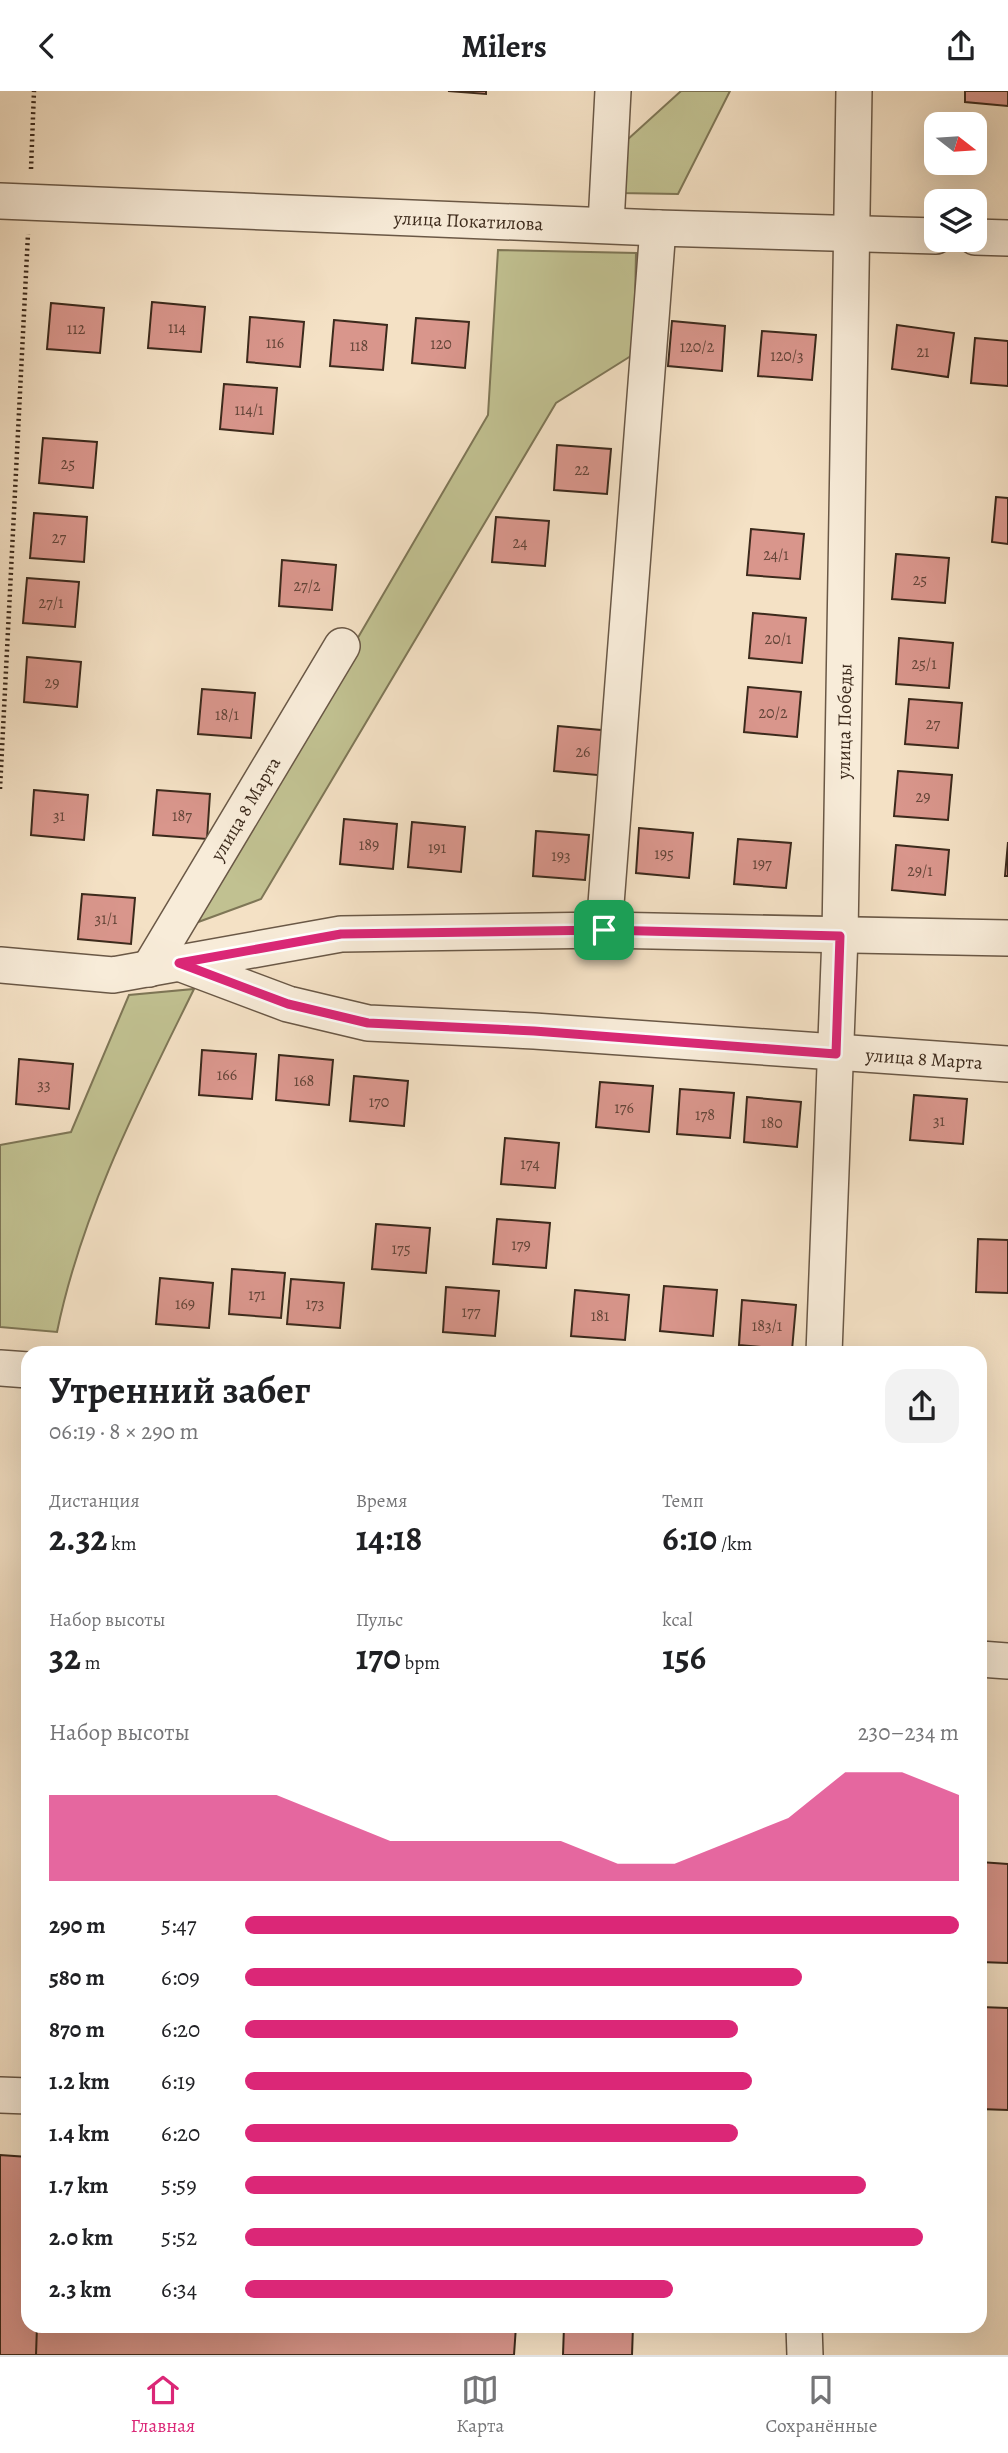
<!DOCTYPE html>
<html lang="ru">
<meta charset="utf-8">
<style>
:root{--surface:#fff;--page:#f2f2f2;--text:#202124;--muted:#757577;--line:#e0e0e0;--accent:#db2777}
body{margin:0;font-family:Alegreya,serif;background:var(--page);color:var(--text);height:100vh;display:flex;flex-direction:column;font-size:26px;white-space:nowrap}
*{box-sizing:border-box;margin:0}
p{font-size:23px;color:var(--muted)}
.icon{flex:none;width:38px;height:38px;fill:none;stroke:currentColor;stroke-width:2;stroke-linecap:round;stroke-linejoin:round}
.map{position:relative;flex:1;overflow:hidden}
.sheet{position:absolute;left:21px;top:1255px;width:966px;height:987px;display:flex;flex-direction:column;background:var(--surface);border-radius:21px;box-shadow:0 7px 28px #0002}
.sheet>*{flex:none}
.needle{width:46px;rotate:107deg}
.buttons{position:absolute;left:924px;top:21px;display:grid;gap:14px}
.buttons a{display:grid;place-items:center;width:63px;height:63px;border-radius:14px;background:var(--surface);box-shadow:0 7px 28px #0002;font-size:35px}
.pin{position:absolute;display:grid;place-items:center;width:60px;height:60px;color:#fff;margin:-30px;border-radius:14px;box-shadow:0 4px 10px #0006}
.round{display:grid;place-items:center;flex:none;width:74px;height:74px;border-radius:21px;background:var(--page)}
.summary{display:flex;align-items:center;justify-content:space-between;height:119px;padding:0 28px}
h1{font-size:38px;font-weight:700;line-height:52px}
.metrics{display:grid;grid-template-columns:repeat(3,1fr);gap:10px;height:119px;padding:7px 28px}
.metrics div{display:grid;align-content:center}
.metrics b{font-size:35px;font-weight:700}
.metrics small{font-size:19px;font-weight:400}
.metrics p{font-size:19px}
.chart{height:196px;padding:14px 28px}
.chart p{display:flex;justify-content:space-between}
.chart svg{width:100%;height:126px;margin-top:7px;fill:var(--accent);opacity:.7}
ul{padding:0 28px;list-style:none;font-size:23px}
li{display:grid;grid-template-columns:112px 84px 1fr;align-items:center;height:52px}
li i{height:18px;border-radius:9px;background:var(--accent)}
header{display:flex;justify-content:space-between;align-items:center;height:91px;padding:0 28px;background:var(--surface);font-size:32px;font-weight:700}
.dock{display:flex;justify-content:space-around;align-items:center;height:98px;border-top:2px solid var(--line);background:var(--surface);font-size:19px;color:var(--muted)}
.dock a{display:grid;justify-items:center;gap:4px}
.dock .selected{color:var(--accent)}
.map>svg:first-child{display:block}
.green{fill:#c1c191;stroke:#7e7656;stroke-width:2}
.building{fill:#d9968c;stroke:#3c2a1c;stroke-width:2}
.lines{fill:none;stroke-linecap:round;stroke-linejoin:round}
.minor-casing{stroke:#6a5846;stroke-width:38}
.path{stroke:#3c2a1c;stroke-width:4.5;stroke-dasharray:2 3.5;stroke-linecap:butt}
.minor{stroke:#f8ecd9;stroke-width:35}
.route-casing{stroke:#fff;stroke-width:14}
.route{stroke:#db2777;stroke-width:9}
.labels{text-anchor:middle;stroke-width:5;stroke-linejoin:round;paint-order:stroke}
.number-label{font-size:16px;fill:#634538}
.street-label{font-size:19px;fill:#3c2a1c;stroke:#f8ecd9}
</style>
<header><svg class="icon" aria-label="back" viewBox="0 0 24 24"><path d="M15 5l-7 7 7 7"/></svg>Milers<svg class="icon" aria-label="share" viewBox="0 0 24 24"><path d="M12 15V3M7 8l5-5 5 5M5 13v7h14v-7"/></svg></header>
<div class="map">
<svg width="1008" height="2264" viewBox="0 0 1008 2264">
<rect width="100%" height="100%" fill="#f4e1c5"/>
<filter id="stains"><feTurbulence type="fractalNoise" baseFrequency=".00286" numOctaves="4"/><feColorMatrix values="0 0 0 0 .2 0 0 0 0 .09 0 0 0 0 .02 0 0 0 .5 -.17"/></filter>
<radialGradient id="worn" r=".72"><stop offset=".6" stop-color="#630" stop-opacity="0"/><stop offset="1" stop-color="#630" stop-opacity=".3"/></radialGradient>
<path class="green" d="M681,0H730L678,103L619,102L627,49Z
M498,159L636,162L634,263L556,312L261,808L190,834L488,324Z
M194,898C140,1008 82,1119 57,1241L0,1236V1054L71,1041L129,904Z"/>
<path class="building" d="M448,0H486V3Z
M965,0H1008V15L965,11Z
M152,211L205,216L201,261L148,257Z
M51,212L104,217L100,262L47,258Z
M250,226L304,231L300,276L247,271Z
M416,227L469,231L465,277L412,272Z
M334,229L387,234L383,279L330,275Z
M672,230L725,235L722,280L668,275Z
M897,234L954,242L948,286L892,278Z
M762,240L816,244L812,289L758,285Z
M975,247L1008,250V295L971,292Z
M224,293L277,297L273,343L220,338Z
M43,347L97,351L93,397L39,392Z
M557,354L611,358L607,403L554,399Z
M996,406L1008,407V453L992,451Z
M34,422L87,426L84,471L30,467Z
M496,426L549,430L545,475L492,471Z
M751,438L804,443L800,488L747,484Z
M896,463L949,467L945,512L892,508Z
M282,469L336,474L332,519L279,515Z
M27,487L79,491L75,536L23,532Z
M753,522L806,527L802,572L749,567Z
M899,547L953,552L949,597L896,593Z
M27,566L81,571L77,616L24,611Z
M748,596L801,601L797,646L744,641Z
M202,598L255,602L251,647L198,643Z
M909,608L962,612L958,657L905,653Z
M558,635L612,640L608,685L554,680Z
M898,680L952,684L948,729L894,725Z
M34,699L88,704L84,749L31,744Z
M157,699L210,703L207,748L153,744Z
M344,728L397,733L393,778L340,773Z
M412,731L465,736L461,781L408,776Z
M639,737L693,742L689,787L636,782Z
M536,740L589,744L585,789L533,785Z
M738,748L791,752L786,797L734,793Z
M1008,751V785H1005Z
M896,754L949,759L945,804L892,799Z
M82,803L135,807L131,853L78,848Z
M202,959L256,963L252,1008L199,1004Z
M279,964L333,969L329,1014L276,1009Z
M19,968L73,973L69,1018L16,1013Z
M354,985L408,990L404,1035L350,1030Z
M600,991L653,995L649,1041L596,1036Z
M680,998L734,1002L730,1047L677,1043Z
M914,1004L967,1008L963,1053L910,1049Z
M747,1006L801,1011L797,1056L744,1051Z
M505,1047L559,1052L555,1097L501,1093Z
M497,1128L550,1132L546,1177L493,1173Z
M376,1133L430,1137L426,1182L372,1178Z
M978,1148L1008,1149V1202L976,1201Z
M232,1178L285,1182L281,1227L229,1223Z
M160,1187L213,1192L209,1237L156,1233Z
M291,1188L344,1192L340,1237L287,1233Z
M664,1195L717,1199L713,1245L660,1240Z
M446,1196L499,1200L495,1245L443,1241Z
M575,1199L629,1204L625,1249L571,1245Z
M742,1209L796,1214L792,1259L739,1254Z
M980,1500H984L982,1553H980Z
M980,1771L1008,1773V1872L980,1871Z
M980,1916L1008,1917V2019L980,2018Z
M0,2064L28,2066V2235H37L36,2264H0Z
M37,2235H516L514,2264H36Z
M564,2235H633L632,2264H563Z"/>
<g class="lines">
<g class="minor-casing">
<g id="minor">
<path id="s1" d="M0,110L658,137L936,145"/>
<path d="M606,133L613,0"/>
<path d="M975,146L1008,147"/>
<path d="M604,839L658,137"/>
<path id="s2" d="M179,872L288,913L368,932L534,940L1008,973"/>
<path d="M0,874L113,884L341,843L604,839L1008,847"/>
<path id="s3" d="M149,878L342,555"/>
<path id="s4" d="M824,1262L840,845L854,0"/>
<path d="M0,1277L28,1279"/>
<path d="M980,1568L1008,1570"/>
<path d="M0,2004L28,2005"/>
<path d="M804,2235L805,2264"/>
</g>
</g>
<path class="path" d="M31,78L34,0
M0,698L28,143"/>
<use href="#minor" class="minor"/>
</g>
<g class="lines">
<g class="route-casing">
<path id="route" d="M604,839L840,845L836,963L534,940L368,932L288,913L179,872L341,843Z"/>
</g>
<use href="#route" class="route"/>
</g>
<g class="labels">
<g class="number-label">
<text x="177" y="242">114</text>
<text x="76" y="243">112</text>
<text x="275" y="257">116</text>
<text x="441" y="258">120</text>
<text x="359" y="260">118</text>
<text x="697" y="261">120/2</text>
<text x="923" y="266">21</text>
<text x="787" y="270">120/3</text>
<text x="249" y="324">114/1</text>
<text x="68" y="378">25</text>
<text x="582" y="384">22</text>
<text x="59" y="452">27</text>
<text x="520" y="457">24</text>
<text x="776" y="469">24/1</text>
<text x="920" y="494">25</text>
<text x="307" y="500">27/2</text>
<text x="51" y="517">27/1</text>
<text x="778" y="553">20/1</text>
<text x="924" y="578">25/1</text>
<text x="52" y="597">29</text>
<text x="773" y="627">20/2</text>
<text x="227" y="629">18/1</text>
<text x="933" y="638">27</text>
<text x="583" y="666">26</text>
<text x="923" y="711">29</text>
<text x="59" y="730">31</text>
<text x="182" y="730">187</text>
<text x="369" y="759">189</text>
<text x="437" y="762">191</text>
<text x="664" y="768">195</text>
<text x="561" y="770">193</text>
<text x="762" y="778">197</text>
<text x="920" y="785">29/1</text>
<text x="106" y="833">31/1</text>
<text x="227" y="989">166</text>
<text x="304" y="995">168</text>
<text x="44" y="999">33</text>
<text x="379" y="1016">170</text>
<text x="624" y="1022">176</text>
<text x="705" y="1029">178</text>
<text x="939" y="1035">31</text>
<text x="772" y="1037">180</text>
<text x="530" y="1078">174</text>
<text x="521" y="1159">179</text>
<text x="401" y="1163">175</text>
<text x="257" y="1209">171</text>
<text x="185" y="1218">169</text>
<text x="315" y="1218">173</text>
<text x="471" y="1226">177</text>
<text x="600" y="1230">181</text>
<text x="767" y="1240">183/1</text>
</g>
<g class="street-label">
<text dy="7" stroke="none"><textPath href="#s1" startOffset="469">улица Покатилова</textPath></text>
<text dy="7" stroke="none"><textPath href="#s4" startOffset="632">улица Победы</textPath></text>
<text dy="7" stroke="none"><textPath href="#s3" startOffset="187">улица 8 Марта</textPath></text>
<text dy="7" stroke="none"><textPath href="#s2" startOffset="756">улица 8 Марта</textPath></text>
</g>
</g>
<rect width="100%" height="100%" filter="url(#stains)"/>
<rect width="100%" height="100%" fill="url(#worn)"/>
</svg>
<div class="buttons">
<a><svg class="needle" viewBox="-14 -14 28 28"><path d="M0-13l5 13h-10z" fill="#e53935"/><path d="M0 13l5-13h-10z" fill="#757577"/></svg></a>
<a><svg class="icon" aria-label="layers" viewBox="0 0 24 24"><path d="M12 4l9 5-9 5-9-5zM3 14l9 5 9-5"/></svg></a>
</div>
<div class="pin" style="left:604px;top:839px;background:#1e9e55"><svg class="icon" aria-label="arrive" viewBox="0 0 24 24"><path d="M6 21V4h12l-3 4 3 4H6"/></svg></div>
<section class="sheet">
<div class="summary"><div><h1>Утренний забег</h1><p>06:19 · 8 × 290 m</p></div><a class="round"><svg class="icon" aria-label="share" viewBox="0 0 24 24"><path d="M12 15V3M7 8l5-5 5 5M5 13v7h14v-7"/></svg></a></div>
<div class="metrics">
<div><p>Дистанция</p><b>2.32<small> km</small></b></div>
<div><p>Время</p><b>14:18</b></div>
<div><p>Темп</p><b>6:10<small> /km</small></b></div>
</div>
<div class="metrics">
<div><p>Набор высоты</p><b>32<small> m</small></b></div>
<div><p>Пульс</p><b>170<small> bpm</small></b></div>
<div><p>kcal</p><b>156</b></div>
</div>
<div class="chart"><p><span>Набор высоты</span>230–234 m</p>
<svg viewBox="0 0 160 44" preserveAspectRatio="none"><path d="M0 44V14L10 14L20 14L30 14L40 14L50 22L60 30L70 30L80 30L90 30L100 38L110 38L120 30L130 22L140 6L150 6L160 14V44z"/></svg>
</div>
<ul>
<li><b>290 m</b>5:47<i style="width:100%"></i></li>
<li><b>580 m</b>6:09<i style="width:78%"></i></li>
<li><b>870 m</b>6:20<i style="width:69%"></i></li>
<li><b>1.2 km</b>6:19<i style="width:71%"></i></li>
<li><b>1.4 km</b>6:20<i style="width:69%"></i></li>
<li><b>1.7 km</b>5:59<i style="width:87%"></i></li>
<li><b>2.0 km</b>5:52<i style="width:95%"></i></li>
<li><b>2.3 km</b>6:34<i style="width:60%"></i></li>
</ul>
</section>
</div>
<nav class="dock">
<a class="selected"><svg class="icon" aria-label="home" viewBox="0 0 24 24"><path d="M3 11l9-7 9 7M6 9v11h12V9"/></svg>Главная</a>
<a><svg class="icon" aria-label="map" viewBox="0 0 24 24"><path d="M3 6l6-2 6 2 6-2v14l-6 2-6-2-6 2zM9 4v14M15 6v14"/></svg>Карта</a>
<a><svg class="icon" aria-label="saved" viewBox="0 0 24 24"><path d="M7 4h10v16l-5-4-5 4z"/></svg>Сохранённые</a>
</nav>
